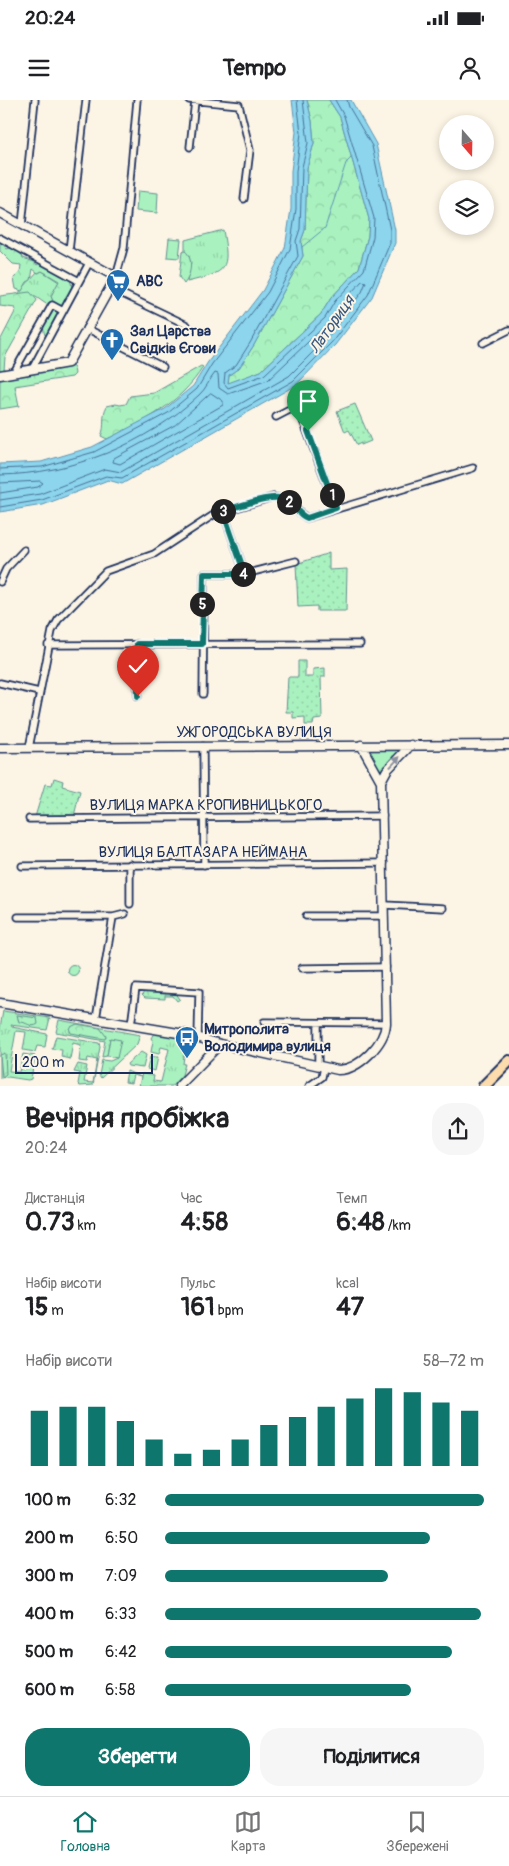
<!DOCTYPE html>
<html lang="uk">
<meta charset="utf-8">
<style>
:root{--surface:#fff;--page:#f6f6f6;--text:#202124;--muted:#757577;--line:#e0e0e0;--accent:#0f766e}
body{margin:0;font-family:Pangolin,sans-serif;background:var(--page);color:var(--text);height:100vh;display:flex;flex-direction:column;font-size:19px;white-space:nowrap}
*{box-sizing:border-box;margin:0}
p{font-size:16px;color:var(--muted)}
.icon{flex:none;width:28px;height:28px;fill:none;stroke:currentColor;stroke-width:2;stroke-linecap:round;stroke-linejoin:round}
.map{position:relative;height:986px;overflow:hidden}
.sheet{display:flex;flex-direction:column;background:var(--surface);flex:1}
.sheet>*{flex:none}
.needle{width:32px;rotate:160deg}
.fabs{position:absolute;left:439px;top:15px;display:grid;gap:10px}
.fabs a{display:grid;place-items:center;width:55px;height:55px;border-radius:50%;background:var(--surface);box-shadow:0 2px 8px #0003;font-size:25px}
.scale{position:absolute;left:15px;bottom:12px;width:138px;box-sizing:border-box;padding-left:5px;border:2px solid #1b2f5e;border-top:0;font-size:14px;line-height:18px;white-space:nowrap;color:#1b2f5e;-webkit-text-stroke:4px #fcf5e5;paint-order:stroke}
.pin{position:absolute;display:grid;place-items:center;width:42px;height:42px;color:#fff;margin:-51px -21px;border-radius:50% 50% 50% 0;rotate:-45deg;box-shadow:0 0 5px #0007}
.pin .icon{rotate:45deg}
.km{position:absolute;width:25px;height:25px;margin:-12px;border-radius:50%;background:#222;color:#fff;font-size:14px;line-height:25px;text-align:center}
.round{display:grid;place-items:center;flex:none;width:52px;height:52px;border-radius:20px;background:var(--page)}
.head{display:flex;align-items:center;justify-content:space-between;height:85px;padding:0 25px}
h1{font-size:28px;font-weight:700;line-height:38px}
.figures{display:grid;grid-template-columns:repeat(3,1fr);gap:8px;height:85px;padding:5px 25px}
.figures div{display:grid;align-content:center}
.figures b{font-size:25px;font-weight:700}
.figures small{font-size:14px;font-weight:400}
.figures p{font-size:14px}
.chart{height:140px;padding:10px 25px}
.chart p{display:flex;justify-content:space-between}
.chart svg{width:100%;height:90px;margin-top:5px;stroke:var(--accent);stroke-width:6}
.button{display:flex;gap:10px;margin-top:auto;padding:10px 25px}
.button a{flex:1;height:58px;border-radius:20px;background:var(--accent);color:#fff;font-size:20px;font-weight:700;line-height:58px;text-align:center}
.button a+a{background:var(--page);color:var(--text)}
ul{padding:0 25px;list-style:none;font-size:16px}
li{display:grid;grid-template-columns:80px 60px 1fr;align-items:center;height:38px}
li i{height:12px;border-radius:6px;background:var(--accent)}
.status{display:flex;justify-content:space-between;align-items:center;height:35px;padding:0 25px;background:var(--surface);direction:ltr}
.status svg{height:14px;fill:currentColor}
header{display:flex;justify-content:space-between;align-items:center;height:65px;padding:0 25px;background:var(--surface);font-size:22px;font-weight:700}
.tab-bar{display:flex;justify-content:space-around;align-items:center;height:70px;border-top:1px solid var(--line);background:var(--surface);font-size:14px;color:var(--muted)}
.tab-bar a{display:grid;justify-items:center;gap:2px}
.tab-bar .active{color:var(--accent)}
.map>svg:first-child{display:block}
.grass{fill:url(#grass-tufts);stroke:#62908e}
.forest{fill:url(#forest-crowns);stroke:#62908e}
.park{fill:#a9f2bf;stroke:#62908e}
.garden{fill:url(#garden-dots);stroke:#62908e}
.water{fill:#8cd5ed;stroke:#5f93b4}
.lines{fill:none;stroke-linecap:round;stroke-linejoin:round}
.shore{stroke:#487197;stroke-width:1}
.stream{stroke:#5f93b4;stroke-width:1}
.street-casing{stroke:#1b2f5e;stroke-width:9}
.secondary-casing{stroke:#1b2f5e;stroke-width:11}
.highway-casing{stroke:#1b2f5e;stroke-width:14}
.street{stroke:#fcf5e5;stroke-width:5.5}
.secondary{stroke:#fcf5e5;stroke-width:8}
.highway{stroke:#fcdcac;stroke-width:10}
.oneway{fill:#8c92a2}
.route-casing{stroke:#fff;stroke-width:10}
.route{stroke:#0f766e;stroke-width:6}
.labels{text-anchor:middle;stroke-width:4;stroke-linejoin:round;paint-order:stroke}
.poi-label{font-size:15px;font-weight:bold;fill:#1b2f5e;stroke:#fcf5e5;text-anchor:start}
.street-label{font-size:15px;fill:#1b2f5e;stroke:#fcf5e5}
.water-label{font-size:16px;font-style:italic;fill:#375882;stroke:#fcf5e5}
</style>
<div class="status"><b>20:24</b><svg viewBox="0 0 49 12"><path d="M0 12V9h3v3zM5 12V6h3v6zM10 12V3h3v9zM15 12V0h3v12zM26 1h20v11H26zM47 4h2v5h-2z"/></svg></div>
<header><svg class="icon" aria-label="menu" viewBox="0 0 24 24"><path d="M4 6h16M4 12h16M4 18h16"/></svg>Tempo<svg class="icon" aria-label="person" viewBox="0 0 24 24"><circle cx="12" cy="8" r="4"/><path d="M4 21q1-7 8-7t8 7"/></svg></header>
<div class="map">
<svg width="509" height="986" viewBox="0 0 509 986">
<defs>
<pattern id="grass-tufts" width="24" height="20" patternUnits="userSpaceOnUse" patternTransform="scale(1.25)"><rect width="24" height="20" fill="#a9f2bf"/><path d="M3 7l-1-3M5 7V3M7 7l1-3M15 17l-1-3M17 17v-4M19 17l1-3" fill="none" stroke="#91d0a7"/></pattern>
<pattern id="forest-crowns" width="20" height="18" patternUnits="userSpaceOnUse" patternTransform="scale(1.25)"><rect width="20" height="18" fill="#a9f2bf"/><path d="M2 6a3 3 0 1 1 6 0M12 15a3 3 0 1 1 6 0" fill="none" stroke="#91d0a7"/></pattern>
<pattern id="garden-dots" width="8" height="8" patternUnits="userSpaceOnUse" patternTransform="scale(1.25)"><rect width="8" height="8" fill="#a9f2bf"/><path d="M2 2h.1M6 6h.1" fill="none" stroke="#91d0a7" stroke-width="1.8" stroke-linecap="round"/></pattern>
</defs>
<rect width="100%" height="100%" fill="#fcf5e5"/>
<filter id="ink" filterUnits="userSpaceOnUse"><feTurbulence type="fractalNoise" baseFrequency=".02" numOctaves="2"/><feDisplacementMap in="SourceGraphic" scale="10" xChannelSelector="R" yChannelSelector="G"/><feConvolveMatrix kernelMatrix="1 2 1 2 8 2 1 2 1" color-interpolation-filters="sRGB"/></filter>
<g filter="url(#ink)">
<path class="grass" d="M223,130C230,170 228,172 187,182L191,162L185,151V140Z
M42,171L59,182L51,196L53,201L46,204L36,197L17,195L37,172L38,173Z
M368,649H397L399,652L380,671Z
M3,911L50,918L47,930L11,925L12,927L47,934L45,947L37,946L35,952L23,950L26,932L16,931L9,971L19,972L23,954L35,956L31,979L28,980L8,977L0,978V928Z
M59,920L140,935L137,944L101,978L99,975L102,960L110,961L117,958L110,938L107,956L102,957L105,941L56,932Z
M154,933L191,940L192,948L184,956L183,964H185L182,975L172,986H139L141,977L133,975L131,983L125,982L127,971L141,977L142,974L154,976L153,981L161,982L169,949L161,947L159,954L151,952L153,941L151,938Z
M56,936L99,943L100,947L93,985L80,986L78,984L80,973L74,972L78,964L87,966L84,982L93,983L97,960L88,958L87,962L79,961L81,945L73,943L70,959L61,957L62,950L52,949Z
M141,952L146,955L143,968L128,966L127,964Z
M150,957H158L155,971L147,969Z"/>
<path class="forest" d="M307,0H329L340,17L369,119L368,136L359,168L331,198L321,214L261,271L228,284L229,275L239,268L254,245L303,156L301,141L305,130L307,68L314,43L312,21Z
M0,141L7,149L12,147L22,155L23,158L35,162L37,165L40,163L70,179L72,187L63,205L61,207L53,201L51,196L59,181L42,171L38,173L33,169L31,180L27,182L22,191L16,189L14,178L20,172L21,165L13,164L0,151Z
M185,151C194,158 191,176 184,184L179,177L182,152Z
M30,192L37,200L5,257L4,270L0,271V241L16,210L15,208L0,206V196Z
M54,209L59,214C57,221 51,223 50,231L45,235C41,225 46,216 54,209Z
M68,263L74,268L75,274L72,277L15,286L19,306L0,309V275Z
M201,266L203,267C181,303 144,322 107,339L101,336C106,326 101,316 107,306L116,304L120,305L126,304L130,296L154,293Z
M145,891L175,892L180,899L177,901L173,896H165V899L145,898L142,895Z
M17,915L37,918L38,924C31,929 26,921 19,922Z
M77,924L100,928L106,936L105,939L71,933L69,928Z
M5,953L6,974L2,977L0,955Z"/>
<path class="park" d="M138,91L158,93L157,113L136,111Z
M169,138L181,139L179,158L167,157Z
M67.5 870a5.5 5.5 0 1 1 11 0a5.5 5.5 0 1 1-11 0Z
M110,938L121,940L117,958L107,956Z"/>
<path class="garden" d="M355,304L371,341L361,345V343L357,345L349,330L345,332L337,311Z
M329,453V470L347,469L346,511H317V506L298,507L296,464Z
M298,561H305V577H313V569L325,568V577H321L322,619L314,620L313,625H305V617L293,618V612H286L288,577H298Z
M54,678L63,681L62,686L80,691L74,716L35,717L45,684L52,685Z"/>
<path class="water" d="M292,0H307L312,21L314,43L307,68L305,130L301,141L303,156L254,245L239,268L229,275L228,283L261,271L321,214L331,198L359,168L368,136L369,119L340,17L329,0H351L376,44L395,130V143L372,197L335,245L296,285L122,384L108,380L43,405L0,412V364L41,362L92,347L165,309L193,286L208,262L263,190L285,148L291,109V71L296,32Z"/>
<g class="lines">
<path class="shore" d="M303,0L308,43L302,67L300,129L296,141L298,156L250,243L236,265L225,273L224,283L228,288L264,275L325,218L335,201L364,170L373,137L374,118L344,16L335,0
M211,293L223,301V305L120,364L113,362L114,358L175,325Z
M0,369L42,367L94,352L168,313L197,289L212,264L268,192L290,149L296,109V71L301,33L297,0
M0,375C72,374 147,344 199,295C206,289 209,280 215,273L218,274L219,288L228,294L268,280L329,222L340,205L362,181L366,182L362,192L327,238L289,276L121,372L105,369L40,394L0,400
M0,383L40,381L43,383L38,387L0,393
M0,407L42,400L106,376L122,378L293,281L332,242L368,195L390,143V130L372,46L349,7L347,0"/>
<path class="stream" d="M302,147L325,128L346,63L352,57"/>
<g class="street-casing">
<path id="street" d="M189,0L239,5L250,50L244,99
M190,47L195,1
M22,125L35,0
M0,138L79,181
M69,151L86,0
M116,177L124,148L137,0
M110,188L187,225
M86,228L163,267
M483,243L509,230
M32,269L89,163
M14,272L52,205L63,211
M297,305L336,408
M276,317L303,303L315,293
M223,411L245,474L296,461
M0,482L6,469L24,450
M137,544L138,596
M48,545L360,544
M0,583L39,592
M203,594L204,474H245
M203,646L204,765
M29,648L52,531L58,520L106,471L154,454L215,414L273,397L288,400L301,414L307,418L473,368
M29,719L383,716
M130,764V804
M22,766L384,763
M385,805L443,808
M306,816H384
M18,817H113L125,814
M302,868L386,867
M96,919L113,817
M264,922L386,923
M318,923V966
M131,925L136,888L199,892L198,938
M309,986L322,977L324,967"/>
</g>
<g class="secondary-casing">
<path id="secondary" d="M0,113L116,177L68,263L0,275
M0,648L509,645
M381,681L387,670L411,645
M0,903L190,935L220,944L338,970C359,970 385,943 386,923L381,681L361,645
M179,986L220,944"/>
</g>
<g class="highway-casing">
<path id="highway" d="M484,986L509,961"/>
</g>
<use href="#street" class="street"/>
<use href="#secondary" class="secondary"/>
<use href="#highway" class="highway"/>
</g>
<defs><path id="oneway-solid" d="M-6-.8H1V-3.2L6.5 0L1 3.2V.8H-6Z" transform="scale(1.25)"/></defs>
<use class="oneway" href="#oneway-solid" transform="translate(395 662) rotate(-47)"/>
</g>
<g class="lines" filter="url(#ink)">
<g class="route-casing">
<path id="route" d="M138,596L137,544H202L204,474H245L223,411C238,407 274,392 287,400C295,405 298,415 307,418L336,408L308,331"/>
</g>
<use href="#route" class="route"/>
</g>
<defs>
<g id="supermarket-pin" transform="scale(1.25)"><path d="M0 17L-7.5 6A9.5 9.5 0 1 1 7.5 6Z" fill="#1f6fb2" stroke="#fcf5e5"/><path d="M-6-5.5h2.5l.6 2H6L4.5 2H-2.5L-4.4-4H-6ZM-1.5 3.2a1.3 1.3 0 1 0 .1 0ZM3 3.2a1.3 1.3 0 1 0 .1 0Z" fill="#fff"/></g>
<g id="church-pin" transform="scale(1.25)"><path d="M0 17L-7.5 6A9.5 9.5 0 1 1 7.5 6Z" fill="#1f6fb2" stroke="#fcf5e5"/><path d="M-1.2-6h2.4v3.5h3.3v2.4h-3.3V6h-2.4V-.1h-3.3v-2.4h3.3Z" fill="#fff"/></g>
<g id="bus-pin" transform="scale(1.25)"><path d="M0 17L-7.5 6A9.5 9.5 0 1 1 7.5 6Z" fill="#1f6fb2" stroke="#fcf5e5"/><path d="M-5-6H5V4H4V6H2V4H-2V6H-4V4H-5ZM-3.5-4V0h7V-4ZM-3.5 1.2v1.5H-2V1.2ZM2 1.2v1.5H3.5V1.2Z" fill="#fff"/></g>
</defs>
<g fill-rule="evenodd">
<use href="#supermarket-pin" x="118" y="181"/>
<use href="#church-pin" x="112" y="240"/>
<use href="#bus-pin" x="187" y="938"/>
</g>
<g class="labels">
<g class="poi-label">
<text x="136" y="186">ABC</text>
<text x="130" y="236">Зал Царства<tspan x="130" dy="17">Свідків Єгови</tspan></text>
<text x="204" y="934">Митрополита<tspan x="204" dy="17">Володимира вулиця</tspan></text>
</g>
<g class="street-label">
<text x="254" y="637">УЖГОРОДСЬКА ВУЛИЦЯ</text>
<text x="206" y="710">ВУЛИЦЯ МАРКА КРОПИВНИЦЬКОГО</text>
<text x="203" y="757">ВУЛИЦЯ БАЛТАЗАРА НЕЙМАНА</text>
</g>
<g class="water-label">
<text transform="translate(331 224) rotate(-55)" y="6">Латориця</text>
</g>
</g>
</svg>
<div class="fabs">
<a><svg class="needle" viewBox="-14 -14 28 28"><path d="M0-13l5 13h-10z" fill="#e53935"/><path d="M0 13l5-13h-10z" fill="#757577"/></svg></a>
<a><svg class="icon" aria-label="layers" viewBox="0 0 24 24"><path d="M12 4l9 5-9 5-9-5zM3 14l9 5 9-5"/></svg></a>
</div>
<div class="scale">200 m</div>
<div class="pin" style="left:308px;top:331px;background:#1e9e55"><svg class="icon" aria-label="arrive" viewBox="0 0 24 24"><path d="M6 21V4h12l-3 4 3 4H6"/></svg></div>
<div class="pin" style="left:138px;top:596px;background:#d93025"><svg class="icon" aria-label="check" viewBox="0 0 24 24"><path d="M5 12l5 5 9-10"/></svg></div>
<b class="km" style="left:332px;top:395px">1</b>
<b class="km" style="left:289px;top:402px">2</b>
<b class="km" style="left:223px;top:411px">3</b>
<b class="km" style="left:243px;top:474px">4</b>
<b class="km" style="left:202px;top:504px">5</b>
</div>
<section class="sheet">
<div class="head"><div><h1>Вечірня пробіжка</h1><p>20:24</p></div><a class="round"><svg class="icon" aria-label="share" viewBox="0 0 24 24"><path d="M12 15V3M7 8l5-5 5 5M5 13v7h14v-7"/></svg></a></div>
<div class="figures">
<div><p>Дистанція</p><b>0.73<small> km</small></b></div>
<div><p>Час</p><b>4:58</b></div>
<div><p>Темп</p><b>6:48<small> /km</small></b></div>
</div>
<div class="figures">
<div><p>Набір висоти</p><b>15<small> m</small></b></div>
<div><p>Пульс</p><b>161<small> bpm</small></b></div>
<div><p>kcal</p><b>47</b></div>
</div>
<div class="chart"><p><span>Набір висоти</span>58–72 m</p>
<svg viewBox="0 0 160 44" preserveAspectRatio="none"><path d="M5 44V17M15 44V15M25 44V15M35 44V22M45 44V31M55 44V38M65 44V36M75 44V31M85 44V24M95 44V20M105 44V15M115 44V11M125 44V6M135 44V8M145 44V13M155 44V17"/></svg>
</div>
<ul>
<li><b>100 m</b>6:32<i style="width:100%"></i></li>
<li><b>200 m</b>6:50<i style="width:83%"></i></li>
<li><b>300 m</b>7:09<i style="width:70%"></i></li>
<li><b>400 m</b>6:33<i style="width:99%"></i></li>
<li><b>500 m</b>6:42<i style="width:90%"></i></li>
<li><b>600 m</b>6:58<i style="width:77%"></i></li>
</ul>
<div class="button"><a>Зберегти</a><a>Поділитися</a></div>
</section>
<nav class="tab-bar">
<a class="active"><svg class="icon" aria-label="home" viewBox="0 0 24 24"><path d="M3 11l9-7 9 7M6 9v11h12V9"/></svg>Головна</a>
<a><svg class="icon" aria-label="map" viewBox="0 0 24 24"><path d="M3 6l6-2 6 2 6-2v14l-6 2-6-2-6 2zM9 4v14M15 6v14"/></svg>Карта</a>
<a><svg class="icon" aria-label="saved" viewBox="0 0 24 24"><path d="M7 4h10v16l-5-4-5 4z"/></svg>Збережені</a>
</nav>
